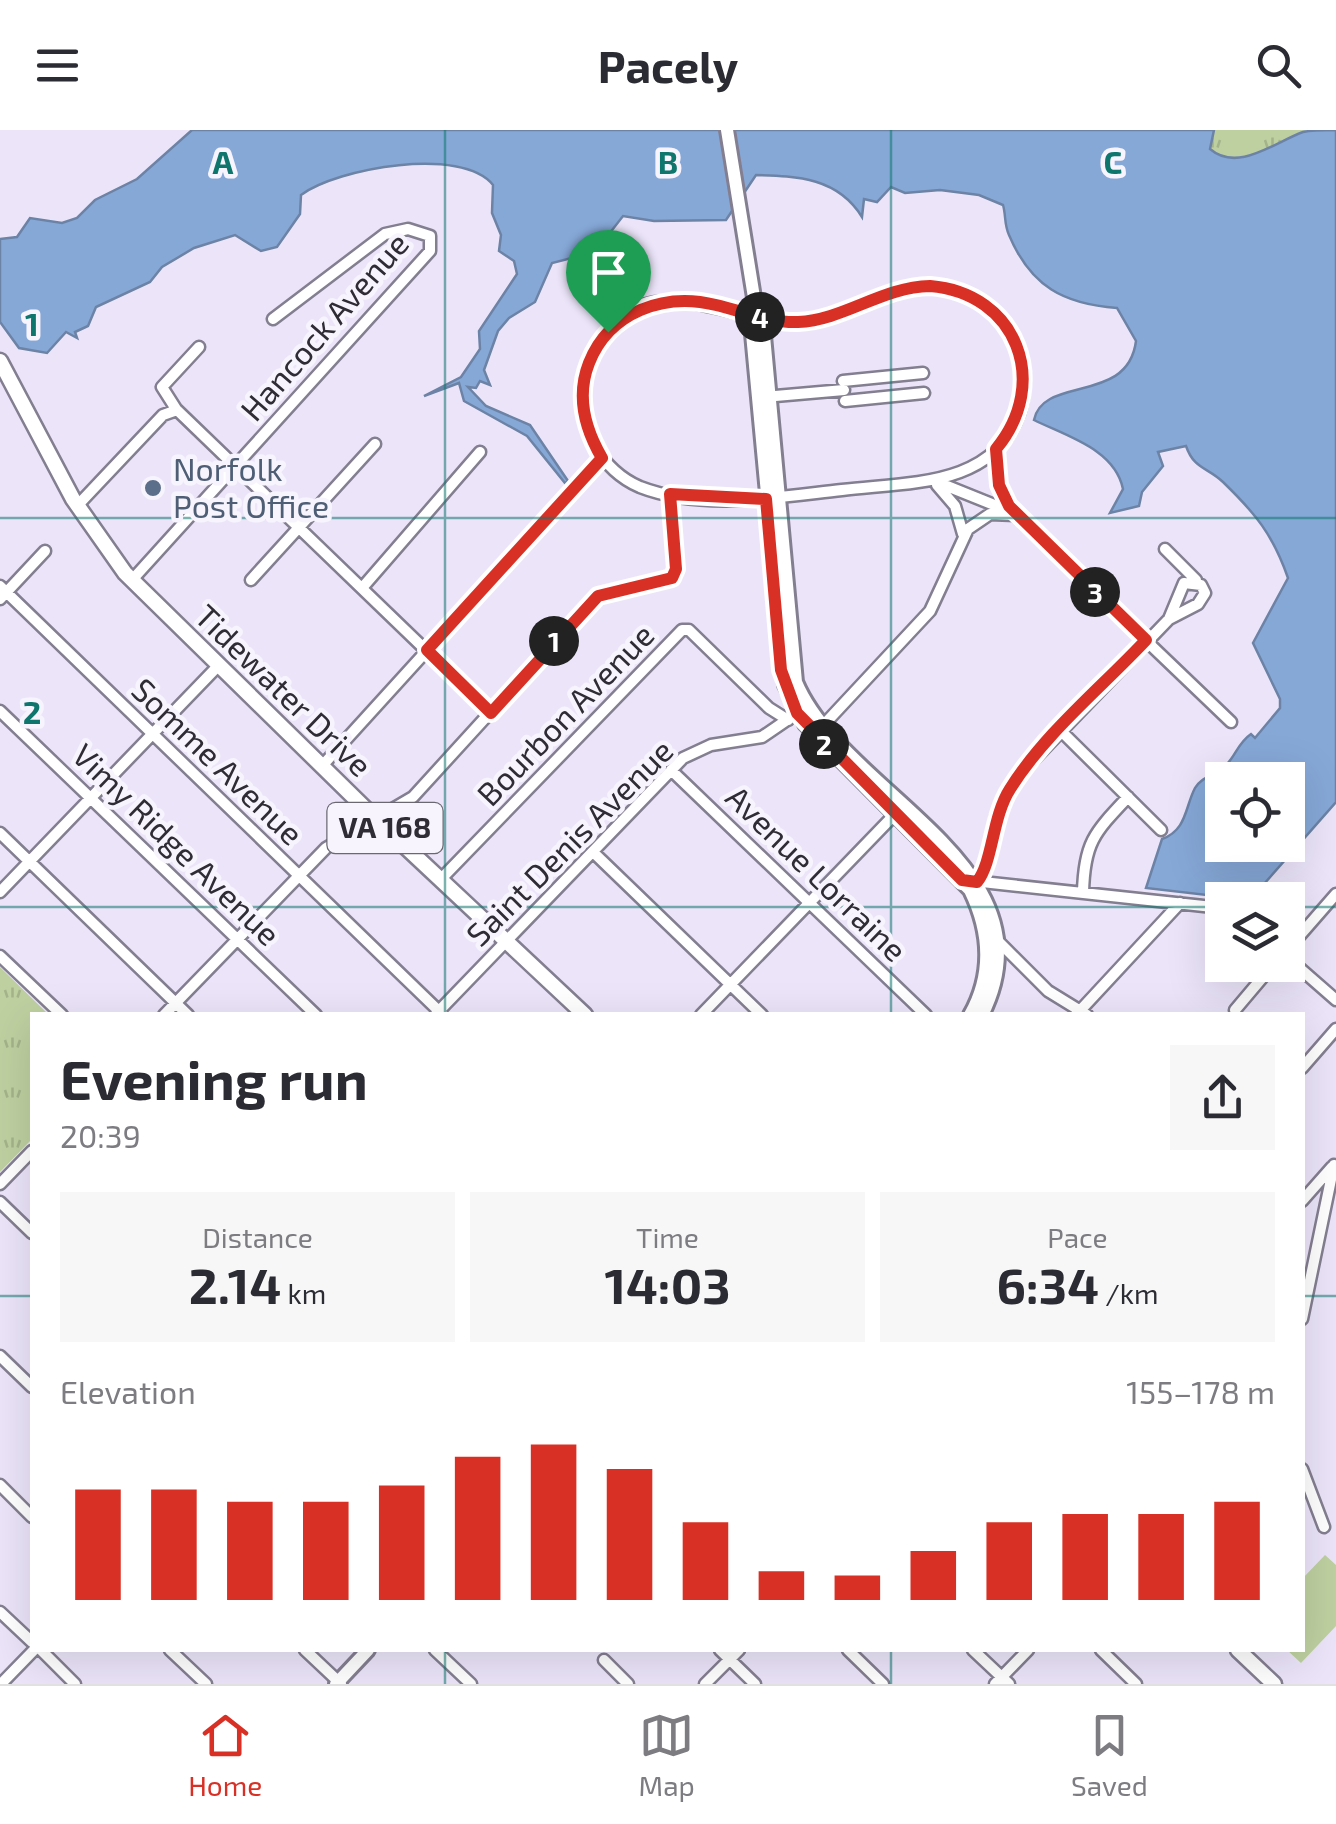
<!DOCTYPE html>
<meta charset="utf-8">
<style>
:root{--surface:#fff;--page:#f7f7f7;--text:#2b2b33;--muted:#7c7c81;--line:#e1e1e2;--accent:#d93025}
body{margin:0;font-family:"Exo 2",sans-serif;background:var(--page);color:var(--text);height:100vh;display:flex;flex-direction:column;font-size:38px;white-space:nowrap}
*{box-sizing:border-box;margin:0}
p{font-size:32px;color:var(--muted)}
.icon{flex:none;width:55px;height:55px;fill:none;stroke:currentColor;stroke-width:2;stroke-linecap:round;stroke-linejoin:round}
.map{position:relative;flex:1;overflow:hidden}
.panel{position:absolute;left:30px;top:882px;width:1275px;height:640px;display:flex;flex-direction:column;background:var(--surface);border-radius:0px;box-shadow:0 10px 40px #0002}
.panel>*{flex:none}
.fabs{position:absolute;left:1205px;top:632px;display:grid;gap:20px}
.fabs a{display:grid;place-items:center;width:100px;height:100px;border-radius:0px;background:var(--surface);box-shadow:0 10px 40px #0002;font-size:50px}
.pin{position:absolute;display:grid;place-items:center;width:85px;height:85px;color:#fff;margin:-102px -42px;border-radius:50% 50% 50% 0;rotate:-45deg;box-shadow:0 0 10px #0007}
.pin .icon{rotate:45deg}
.km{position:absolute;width:50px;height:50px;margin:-25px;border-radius:50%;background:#222;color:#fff;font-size:28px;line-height:50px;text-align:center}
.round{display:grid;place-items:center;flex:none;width:105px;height:105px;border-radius:0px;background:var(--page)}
.overview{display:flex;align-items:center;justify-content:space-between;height:170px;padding:0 30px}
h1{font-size:55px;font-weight:700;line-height:75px}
.stats{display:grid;grid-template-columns:repeat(3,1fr);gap:15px;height:170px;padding:10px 30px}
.stats div{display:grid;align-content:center;border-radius:0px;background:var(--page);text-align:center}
.stats b{font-size:50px;font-weight:700}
.stats small{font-size:28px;font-weight:400}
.stats p{font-size:28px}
.chart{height:280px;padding:20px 30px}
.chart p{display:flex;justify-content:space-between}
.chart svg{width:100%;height:180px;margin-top:10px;stroke:var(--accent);stroke-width:6}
header{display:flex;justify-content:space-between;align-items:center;height:130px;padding:0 30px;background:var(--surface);font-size:45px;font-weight:700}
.dock{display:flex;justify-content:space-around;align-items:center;height:140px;border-top:2px solid var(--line);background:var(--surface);font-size:28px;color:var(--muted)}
.dock a{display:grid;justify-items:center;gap:5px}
.dock .active{color:var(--accent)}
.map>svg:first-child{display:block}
.grass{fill:url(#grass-tufts)}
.pitch{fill:#bed0a0}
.water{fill:#86a8d7;stroke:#6c83a6;stroke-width:2.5;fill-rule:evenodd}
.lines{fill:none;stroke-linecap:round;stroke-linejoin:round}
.minor-casing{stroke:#847e91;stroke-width:15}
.major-casing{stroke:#847e91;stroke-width:18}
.highway-casing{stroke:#847e91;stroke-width:19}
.minor{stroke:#fff;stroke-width:10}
.major{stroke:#fff;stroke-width:12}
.highway{stroke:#fff;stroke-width:14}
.route-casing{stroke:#fff;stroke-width:20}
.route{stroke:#d93025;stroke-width:12}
.grid{fill:none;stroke:#0f766e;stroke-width:2.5;stroke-opacity:0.55}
.service-dot{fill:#5c6f8a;stroke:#f7f4fd;stroke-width:4}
.labels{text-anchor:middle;stroke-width:9;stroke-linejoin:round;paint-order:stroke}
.shield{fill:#f7f4fd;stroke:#6b6871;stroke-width:2.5}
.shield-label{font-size:30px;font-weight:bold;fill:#2f2c35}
.street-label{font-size:32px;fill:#2f2c35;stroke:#f7f4fd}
.service-label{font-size:32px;fill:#4e5e75;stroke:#f7f4fd;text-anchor:start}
.grid-label{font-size:32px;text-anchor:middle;font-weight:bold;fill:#0f766e;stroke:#f7f4fd;stroke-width:9;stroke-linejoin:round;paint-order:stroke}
</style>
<header><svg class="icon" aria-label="menu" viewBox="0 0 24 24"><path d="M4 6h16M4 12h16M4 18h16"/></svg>Pacely<svg class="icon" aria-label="search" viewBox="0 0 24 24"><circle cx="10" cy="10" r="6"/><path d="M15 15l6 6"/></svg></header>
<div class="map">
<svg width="1336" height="1554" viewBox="0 0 1336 1554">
<defs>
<pattern id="grass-tufts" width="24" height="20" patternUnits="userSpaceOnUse" patternTransform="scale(2.5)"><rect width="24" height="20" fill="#bed0a0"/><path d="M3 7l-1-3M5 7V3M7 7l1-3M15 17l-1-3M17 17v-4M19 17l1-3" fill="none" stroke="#a4b38a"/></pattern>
</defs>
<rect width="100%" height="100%" fill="#ece5fa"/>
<path class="grass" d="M1214,0H1306C1280,13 1237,42 1210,19Z
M0,837L49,885H32V1009L0,1042Z"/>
<path class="pitch" d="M1325,1425L1336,1435V1496L1301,1533L1287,1520H1302L1303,1448Z"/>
<path class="water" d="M192,0H1214L1210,19C1238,43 1275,12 1303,2C1313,0 1325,0 1336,0V672L1250,770L1146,758L1162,709C1187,700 1185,677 1195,658C1201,647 1217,644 1227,634C1236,625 1238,613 1251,604L1255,608L1280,578V569L1253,513L1288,448C1273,405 1256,384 1223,352C1207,337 1194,339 1186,316L1158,322L1163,336L1142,362L1139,376L1110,383L1123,359C1115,319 1066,306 1034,290C1043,245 1128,275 1136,211L1117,178C1064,174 1031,157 1009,105C1004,94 1006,85 1003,75L979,65L940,60L905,63L891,57L877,72L864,69L862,87C838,48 798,46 756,45L726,90L654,91L623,86L595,122L552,133L535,172L509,188L498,201L484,240L490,255L480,251L476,258L468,257L486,276L530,295L568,351L565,353L527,306L464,271L459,253L424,266L461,247L480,219L479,201L517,144L514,131L499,121L501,105L492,83L493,55C462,16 337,38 301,65L300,84L277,117L261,121L235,105L194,118L162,137L150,152L96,177L88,196L75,202L77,208L66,202L47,223L19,218L0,192V109L17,107L30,88L62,93L77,88L95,70L137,49ZM1222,650H1288V715H1222Z"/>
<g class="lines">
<g class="minor-casing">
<path id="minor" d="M930,156C965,159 998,177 1014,211C1025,233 1027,261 1019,284C993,358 906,352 842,360C778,367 702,381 640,357C621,349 605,334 596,317C581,290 579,258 591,229C636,123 730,196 799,192C845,189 882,157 930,156Z
M843,251L923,243
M764,267L844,260
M845,271L924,263
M176,279L162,257L199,217
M997,320L999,355L1016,386L1231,592
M937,352L1009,381
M937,355L955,376L963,404
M77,376L163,285L177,280L491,583
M1165,419L1196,450
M132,450L430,121V106L408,99L385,104L273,189
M251,450L375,314
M0,456L443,885
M362,458L480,322
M0,469L45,421
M0,581L316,885
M1060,600L1161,700
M818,601L930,481L968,399L990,384L1015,385
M321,637L602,328
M671,640L926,885
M0,703L188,885
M593,722L762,885
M441,749L682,500H689L769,578L788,590
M973,751L1222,778
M977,752L986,740L996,687L1021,643L1169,489L1184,453L1201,455L1205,463L1198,474L1169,489
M0,762L218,536
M1083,763C1084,713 1094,703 1128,667
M991,804L1048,861L1087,885
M1288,819L1336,764
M0,826L62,885
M1288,828L1336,870
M1235,880L1273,835
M436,884L683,628L711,615L762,607L803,579
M164,885L326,718L413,667L591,472L606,462L671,447L675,439L669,365
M701,885L899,680
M1076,885L1180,773
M1302,938L1336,899
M0,1054L32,1021
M1302,1071L1332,1037
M0,1072L32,1103
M1302,1189L1334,1035
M0,1226L32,1257
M1302,1339L1324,1397
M0,1355L32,1387
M0,1482L32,1512
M41,1520L75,1554
M170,1520L206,1554
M305,1520L341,1554
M435,1520L471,1554
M720,1520L755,1554
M848,1520L883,1554
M973,1520L1009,1554
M1101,1520L1136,1554
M604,1530L628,1554
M1,1554L34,1520
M705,1554L739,1520
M995,1554L1028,1520"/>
</g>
<g class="major-casing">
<path id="major" d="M727,0L757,186L763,195L796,552C843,665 1058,735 982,885
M757,186L751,193L785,555L805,594L970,760C990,801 993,844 970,885
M336,1554L368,1520"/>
</g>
<g class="highway-casing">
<path id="highway" d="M0,231L73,369L125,443L378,691L585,885
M1238,1520L1274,1554"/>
</g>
<use href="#minor" class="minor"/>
<use href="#major" class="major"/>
<use href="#highway" class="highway"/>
</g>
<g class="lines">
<g class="route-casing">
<path id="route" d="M930,156C1017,163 1051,253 996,319L999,355L1009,376L1146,510C1101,558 1045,603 1010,659C992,687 993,732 977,752L962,750L797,583L781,540L766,369L670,364L676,439L672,448L598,466L491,583L427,520L602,328C585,299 576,266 589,233C609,182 664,162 716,175C742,181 770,193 798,192C844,190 882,157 930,156Z"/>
</g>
<use href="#route" class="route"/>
</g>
<path class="grid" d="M445,0V885M891,0V885M0,388H1336M0,777H1222M1288,777H1336M0,1166H32M1302,1166H1336M445,1520V1554M891,1520V1554"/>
<circle class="service-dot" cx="153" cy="358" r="10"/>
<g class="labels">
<rect class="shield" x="327.5" y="673" width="115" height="50" rx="8"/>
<g class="shield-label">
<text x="385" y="708">VA 168</text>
</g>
<g class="street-label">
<text transform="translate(325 197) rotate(-49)" y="11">Hancock Avenue</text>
<text transform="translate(283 561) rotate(44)" y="11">Tidewater Drive</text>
<text transform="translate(566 585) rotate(-46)" y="11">Bourbon Avenue</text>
<text transform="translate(217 632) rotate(44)" y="11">Somme Avenue</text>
<text transform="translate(570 713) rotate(-45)" y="11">Saint Denis Avenue</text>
<text transform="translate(176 715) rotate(44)" y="11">Vimy Ridge Avenue</text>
<text transform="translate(816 744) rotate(44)" y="11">Avenue Lorraine</text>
</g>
<g class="service-label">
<text x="173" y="351">Norfolk<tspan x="173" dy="37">Post Office</tspan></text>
</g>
</g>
<g class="grid-label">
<text x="223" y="44">A</text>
<text x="668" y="44">B</text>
<text x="1113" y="44">C</text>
<text x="32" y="206">1</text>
<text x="32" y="594">2</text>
</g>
</svg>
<div class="fabs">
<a><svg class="icon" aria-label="locate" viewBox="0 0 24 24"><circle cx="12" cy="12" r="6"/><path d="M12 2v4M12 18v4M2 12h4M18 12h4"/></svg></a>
<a><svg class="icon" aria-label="layers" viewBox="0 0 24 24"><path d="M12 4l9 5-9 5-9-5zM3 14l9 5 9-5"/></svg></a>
</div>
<div class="pin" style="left:608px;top:202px;background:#1e9e55"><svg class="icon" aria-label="arrive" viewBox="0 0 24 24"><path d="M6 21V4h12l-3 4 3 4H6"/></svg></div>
<b class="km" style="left:554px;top:511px">1</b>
<b class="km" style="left:824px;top:614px">2</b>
<b class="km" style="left:1095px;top:462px">3</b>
<b class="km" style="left:760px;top:187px">4</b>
<section class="panel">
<div class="overview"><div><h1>Evening run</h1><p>20:39</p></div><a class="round"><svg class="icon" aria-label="share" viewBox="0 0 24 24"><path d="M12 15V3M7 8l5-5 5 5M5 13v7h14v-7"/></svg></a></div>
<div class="stats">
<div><p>Distance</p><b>2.14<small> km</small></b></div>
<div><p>Time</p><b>14:03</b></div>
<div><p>Pace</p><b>6:34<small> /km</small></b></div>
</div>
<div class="chart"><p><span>Elevation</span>155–178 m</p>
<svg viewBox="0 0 160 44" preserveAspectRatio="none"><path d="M5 44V17M15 44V17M25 44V20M35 44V20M45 44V16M55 44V9M65 44V6M75 44V12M85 44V25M95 44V37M105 44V38M115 44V32M125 44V25M135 44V23M145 44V23M155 44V20"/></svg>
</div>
</section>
</div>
<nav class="dock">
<a class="active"><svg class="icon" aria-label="home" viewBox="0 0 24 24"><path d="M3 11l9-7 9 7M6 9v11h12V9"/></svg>Home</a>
<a><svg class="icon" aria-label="map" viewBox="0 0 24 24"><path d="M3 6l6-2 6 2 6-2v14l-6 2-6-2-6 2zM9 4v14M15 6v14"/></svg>Map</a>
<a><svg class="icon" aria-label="saved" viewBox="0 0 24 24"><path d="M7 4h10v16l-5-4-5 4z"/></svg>Saved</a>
</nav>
